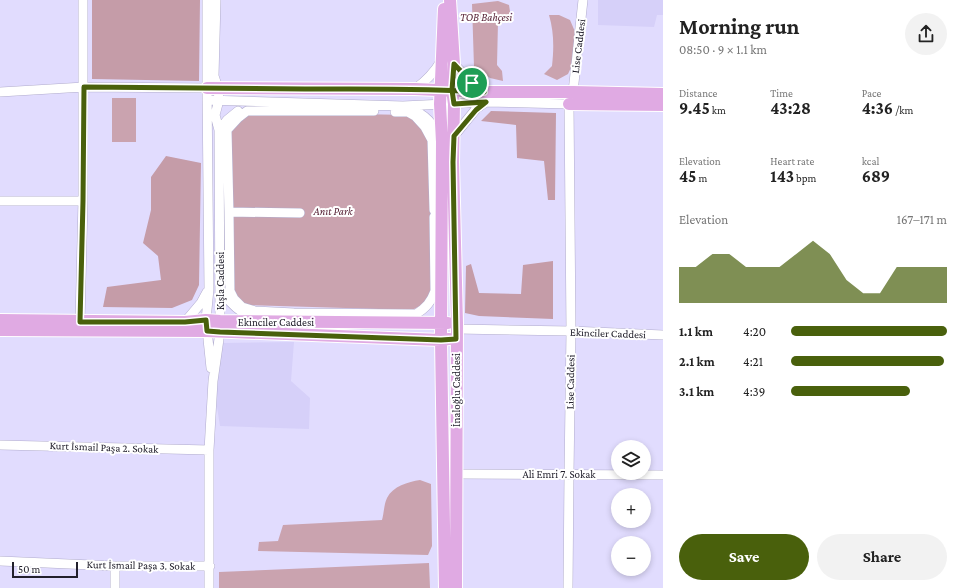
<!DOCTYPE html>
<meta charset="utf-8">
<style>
:root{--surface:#fff;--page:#f2f2f2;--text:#222;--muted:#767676;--accent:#49600c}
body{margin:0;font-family:"Crimson Pro",serif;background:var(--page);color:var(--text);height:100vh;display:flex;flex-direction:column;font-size:15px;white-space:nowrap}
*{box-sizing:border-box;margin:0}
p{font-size:13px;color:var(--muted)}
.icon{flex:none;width:22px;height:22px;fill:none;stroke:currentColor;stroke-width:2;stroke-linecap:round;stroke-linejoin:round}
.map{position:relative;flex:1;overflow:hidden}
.side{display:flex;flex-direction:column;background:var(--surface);width:300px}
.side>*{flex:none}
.tools{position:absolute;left:611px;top:440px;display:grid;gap:8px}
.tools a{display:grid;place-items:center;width:40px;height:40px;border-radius:50%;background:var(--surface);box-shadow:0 2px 6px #0003;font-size:20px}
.scale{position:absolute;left:12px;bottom:10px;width:66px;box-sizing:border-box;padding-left:4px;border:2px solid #22202c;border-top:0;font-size:11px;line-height:14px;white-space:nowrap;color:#22202c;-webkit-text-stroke:3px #fff;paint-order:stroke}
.pin{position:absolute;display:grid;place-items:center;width:34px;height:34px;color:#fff;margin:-17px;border:2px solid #fff;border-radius:50%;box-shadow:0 1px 4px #0007}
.round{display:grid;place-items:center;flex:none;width:42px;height:42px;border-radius:21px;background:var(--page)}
.head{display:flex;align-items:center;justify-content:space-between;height:68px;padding:0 16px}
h1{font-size:22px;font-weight:700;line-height:30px}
.metrics{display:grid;grid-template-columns:repeat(3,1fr);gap:6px;height:68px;padding:4px 16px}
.metrics div{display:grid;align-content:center}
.metrics b{font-size:17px;font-weight:700}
.metrics small{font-size:11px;font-weight:400}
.metrics p{font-size:11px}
.chart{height:112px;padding:8px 16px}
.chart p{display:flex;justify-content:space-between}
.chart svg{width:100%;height:72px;margin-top:4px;fill:var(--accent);opacity:.7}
.primary-button{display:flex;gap:8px;margin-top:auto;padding:8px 16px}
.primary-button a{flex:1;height:46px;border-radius:24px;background:var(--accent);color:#fff;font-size:16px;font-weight:700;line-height:46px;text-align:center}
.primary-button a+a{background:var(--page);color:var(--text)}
ul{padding:0 16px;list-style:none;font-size:13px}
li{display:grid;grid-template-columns:64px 48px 1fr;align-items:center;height:30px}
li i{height:10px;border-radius:5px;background:var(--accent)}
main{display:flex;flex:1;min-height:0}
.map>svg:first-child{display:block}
.built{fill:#d6d0f9}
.green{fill:#caa3af}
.forest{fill:#c59ca8}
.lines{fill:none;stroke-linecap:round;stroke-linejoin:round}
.minor-casing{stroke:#b1accd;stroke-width:10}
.major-casing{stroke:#fff;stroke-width:14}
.minor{stroke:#fff;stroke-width:9}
.major{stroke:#e0aae3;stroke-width:12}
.route-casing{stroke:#fff;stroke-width:8}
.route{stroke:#49600c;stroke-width:5}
.labels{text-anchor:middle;stroke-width:4;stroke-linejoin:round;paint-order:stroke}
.park-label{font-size:11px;font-style:italic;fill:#572236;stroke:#fff}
.street-label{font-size:11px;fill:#22202c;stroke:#fff}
</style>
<main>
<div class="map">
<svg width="663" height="588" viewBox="0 0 663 588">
<rect width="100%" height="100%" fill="#e1dcfe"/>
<path class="built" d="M598,0H663V15H657L654,27L598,25Z
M294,342L291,381L310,398L309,429L220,426L213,381L222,343Z"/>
<path class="green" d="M498,1L509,5L511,18H502L498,22L497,65L502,71L503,81L490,78L474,67L472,4Z
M549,15H559L570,20L576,34L575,59L568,74L557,80L544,74L552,66C554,48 554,32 549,15Z
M112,98H136V142H112Z
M250,112L408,115L420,125L429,139L431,290L426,303L412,310L245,305L236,297L232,287L231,129Z
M420,480L431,484L432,546L428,555L258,551L259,542L278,541L283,525L382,520C384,513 384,504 387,498C393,486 408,482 420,480Z
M429,563L430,588H219V572Z"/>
<path class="forest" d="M92,0H200L199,81L92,79Z
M491,111L556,113L555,200H548L544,161L517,158L516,125L481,121Z
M166,156L201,163L199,285L192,300L172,308L103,307L107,287L161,280L158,256L143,243L151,210V177Z
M553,261V319L479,316L465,313L466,266L471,264L479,293L521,294L523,265Z"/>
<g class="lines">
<g class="minor-casing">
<path id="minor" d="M207,0V88L209,289L206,320L211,368
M454,64L472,83L484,92
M415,89C426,81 434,73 441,61
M0,92L84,87L207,88
M573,92L583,0
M207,100L403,106L486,102L569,104L571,331L569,474L568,588
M410,109C427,115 432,123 441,139
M395,112H408L415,116L425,127L432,140L434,210
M219,130L227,120L238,111
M454,136L476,109L486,102
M0,201H83
M229,212L230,291L234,299L242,307L255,311L294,313L416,314C426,308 431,302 435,291L434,217
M300,213L229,212L227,130L238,118L247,111H374
M220,290C230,304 241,313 256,321
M80,321L83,201V0
M185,322L201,303L207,292
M457,329L571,331L663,335
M0,445L209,450
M455,474L663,475
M0,561L115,566H210
M115,566V588
M209,588V450L213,381L220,332V321L219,130L215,115L219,100L218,88L214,76L216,0"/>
</g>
<g class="major-casing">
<path id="major" d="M450,0L454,64L452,90L454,104L453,162L457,323L456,588
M444,9L440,104L442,142L441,340L445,588
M207,88L415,89L484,92H573L663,94
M569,104L663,105
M0,320L185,322L206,320L220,321L448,323
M0,330L207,331L441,340L449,339"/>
</g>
<use href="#minor" class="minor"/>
<use href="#major" class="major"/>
</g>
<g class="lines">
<g class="route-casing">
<path id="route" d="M472,83L484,92C425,88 365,89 305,89C232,89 158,88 84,87L83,201L80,322H185L206,320L207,331L220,332L441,340L456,339L453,162L454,136L476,110L486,102L454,104L452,90L454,64L472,83"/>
</g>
<use href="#route" class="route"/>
</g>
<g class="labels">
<g class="park-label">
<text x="486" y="21">TOB Bahçesi</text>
<text x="333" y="215">Anıt Park</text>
</g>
<g class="street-label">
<text transform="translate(578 46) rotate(-83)" y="4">Lise Caddesi</text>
<text transform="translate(220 281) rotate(-90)" y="4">Kışla Caddesi</text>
<text x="276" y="326">Ekinciler Caddesi</text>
<text transform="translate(608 333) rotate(2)" y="4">Ekinciler Caddesi</text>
<text transform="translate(570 382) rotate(-89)" y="4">Lise Caddesi</text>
<text transform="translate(456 390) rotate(-90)" y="4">İnaloğlu Caddesi</text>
<text transform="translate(104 447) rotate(2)" y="4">Kurt İsmail Paşa 2. Sokak</text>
<text x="559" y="478">Ali Emri 7. Sokak</text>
<text transform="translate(141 565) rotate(1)" y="4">Kurt İsmail Paşa 3. Sokak</text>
</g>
</g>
</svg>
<div class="tools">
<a><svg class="icon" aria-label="layers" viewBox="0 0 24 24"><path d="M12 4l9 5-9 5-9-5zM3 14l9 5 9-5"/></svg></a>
<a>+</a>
<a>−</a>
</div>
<div class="scale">50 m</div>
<div class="pin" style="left:472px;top:83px;background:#1e9e55"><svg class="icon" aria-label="arrive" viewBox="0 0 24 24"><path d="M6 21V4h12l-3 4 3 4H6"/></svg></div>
</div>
<section class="side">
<div class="head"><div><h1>Morning run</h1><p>08:50 · 9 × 1.1 km</p></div><a class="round"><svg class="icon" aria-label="share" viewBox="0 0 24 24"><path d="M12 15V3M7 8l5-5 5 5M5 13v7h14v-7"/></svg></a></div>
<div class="metrics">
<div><p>Distance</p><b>9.45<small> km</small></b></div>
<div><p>Time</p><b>43:28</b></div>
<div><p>Pace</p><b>4:36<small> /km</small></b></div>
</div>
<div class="metrics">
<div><p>Elevation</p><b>45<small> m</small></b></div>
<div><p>Heart rate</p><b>143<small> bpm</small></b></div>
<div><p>kcal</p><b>689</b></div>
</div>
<div class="chart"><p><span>Elevation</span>167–171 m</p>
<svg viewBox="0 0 160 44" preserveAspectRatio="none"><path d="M0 44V22L10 22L20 14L30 14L40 22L50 22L60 22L70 14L80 6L90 14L100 30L110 38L120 38L130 22L140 22L150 22L160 22V44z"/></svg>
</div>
<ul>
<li><b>1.1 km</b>4:20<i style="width:100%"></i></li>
<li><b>2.1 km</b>4:21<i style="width:98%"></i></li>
<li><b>3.1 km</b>4:39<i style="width:76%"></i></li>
</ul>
<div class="primary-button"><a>Save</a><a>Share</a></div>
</section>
</main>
